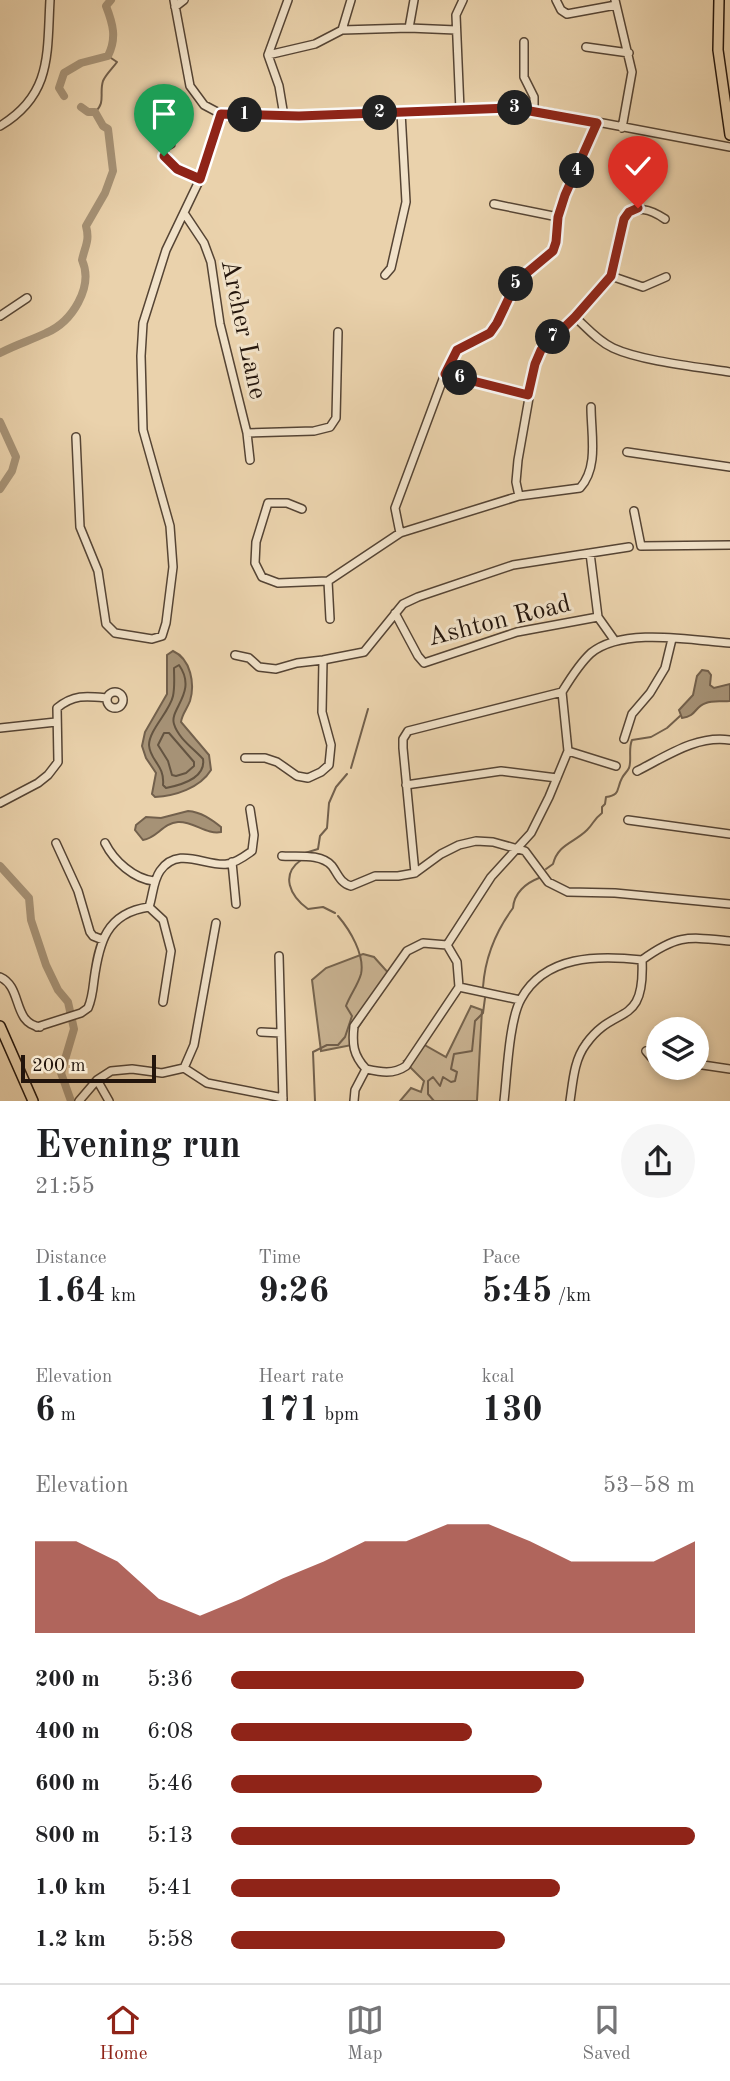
<!DOCTYPE html>
<meta charset="utf-8">
<style>
:root{--surface:#fff;--page:#f6f6f6;--text:#202124;--muted:#757577;--line:#e0e0e0;--accent:#8f2418}
body{margin:0;font-family:"Old Standard TT",serif;background:var(--page);color:var(--text);height:100vh;display:flex;flex-direction:column;font-size:26px;white-space:nowrap}
*{box-sizing:border-box;margin:0}
p{font-size:23px;color:var(--muted)}
.icon{flex:none;width:38px;height:38px;fill:none;stroke:currentColor;stroke-width:2;stroke-linecap:round;stroke-linejoin:round}
.map{position:relative;height:1101px;overflow:hidden}
.drawer{display:flex;flex-direction:column;background:var(--surface);flex:1}
.drawer>*{flex:none}
.buttons{position:absolute;left:646px;top:1017px;display:grid;gap:14px}
.buttons a{display:grid;place-items:center;width:63px;height:63px;border-radius:50%;background:var(--surface);box-shadow:0 4px 10px #0003;font-size:35px}
.scale{position:absolute;left:21px;bottom:18px;width:135px;box-sizing:border-box;padding-left:7px;border:4px solid #23150c;border-top:0;font-size:19px;line-height:24px;white-space:nowrap;color:#23150c;-webkit-text-stroke:5px #f1e2c9;paint-order:stroke}
.pin{position:absolute;display:grid;place-items:center;width:60px;height:60px;color:#fff;margin:-72px -30px;border-radius:50% 50% 50% 0;rotate:-45deg;box-shadow:0 0 7px #0007}
.pin .icon{rotate:45deg}
.km{position:absolute;width:35px;height:35px;margin:-18px;border-radius:50%;background:#222;color:#fff;font-size:19px;line-height:35px;text-align:center}
.round{display:grid;place-items:center;flex:none;width:74px;height:74px;border-radius:37px;background:var(--page)}
.head{display:flex;align-items:center;justify-content:space-between;height:119px;padding:0 35px}
h1{font-size:38px;font-weight:600;line-height:52px}
.metrics{display:grid;grid-template-columns:repeat(3,1fr);gap:10px;height:119px;padding:7px 35px}
.metrics div{display:grid;align-content:center}
.metrics b{font-size:35px;font-weight:600}
.metrics small{font-size:19px;font-weight:400}
.metrics p{font-size:19px}
.chart{height:196px;padding:14px 35px}
.chart p{display:flex;justify-content:space-between}
.chart svg{width:100%;height:126px;margin-top:7px;fill:var(--accent);opacity:.7}
ul{padding:0 35px;list-style:none;font-size:23px}
li{display:grid;grid-template-columns:112px 84px 1fr;align-items:center;height:52px}
li i{height:18px;border-radius:9px;background:var(--accent)}
.tabs{display:flex;justify-content:space-around;align-items:center;height:98px;border-top:2px solid var(--line);background:var(--surface);font-size:19px;color:var(--muted)}
.tabs a{display:grid;justify-items:center;gap:4px}
.tabs .active{color:var(--accent)}
.map>svg:first-child{display:block}
.green{fill:#c8b291;stroke:#76644e;stroke-width:2}
.water{fill:#a69276;stroke:#72604c;stroke-width:2}
.lines{fill:none;stroke-linecap:round;stroke-linejoin:round}
.shore{stroke:#645441;stroke-width:2}
.stream{stroke:#72604c;stroke-width:2}
.river{stroke:#a69276;stroke-width:8}
.minor-casing{stroke:#554434;stroke-width:10}
.major-casing{stroke:#23150c;stroke-width:12}
.minor{stroke:#f1e2c9;stroke-width:7}
.major{stroke:#ead2ac;stroke-width:9}
.route-casing{stroke:#fff;stroke-width:14}
.route{stroke:#8f2418;stroke-width:9}
.labels{text-anchor:middle;stroke-width:6;stroke-linejoin:round;paint-order:stroke}
.street-label{font-size:26px;fill:#23150c;stroke:#f1e2c9}
</style>
<div class="map">
<svg width="730" height="1101" viewBox="0 0 730 1101">
<rect width="100%" height="100%" fill="#ead2ac"/>
<filter id="stains"><feTurbulence type="fractalNoise" baseFrequency=".00286" numOctaves="4"/><feColorMatrix values="0 0 0 0 .2 0 0 0 0 .09 0 0 0 0 .02 0 0 0 .5 -.17"/></filter>
<radialGradient id="worn" r=".72"><stop offset=".6" stop-color="#630" stop-opacity="0"/><stop offset="1" stop-color="#630" stop-opacity=".3"/></radialGradient>
<path class="green" d="M363,954L374,957L392,977L357,1029V1044L321,1051L312,980L326,968Z
M471,1006L482,1010L477,1101H400L411,1088L421,1092L424,1081L404,1061L410,1058L421,1043L446,1057Z"/>
<path class="water" d="M173,651C191,659 195,684 190,701C187,709 182,714 181,722L209,755L211,770C200,788 175,796 155,797L152,794L156,773L146,758L142,746L145,732L167,694V655Z
M702,670L708,671L711,675L710,685L714,688L730,684V701C722,702 713,700 706,703C694,707 697,716 682,718L679,710L693,695L697,676Z
M188,811C201,812 211,819 221,827V832C207,835 193,821 178,822C163,823 157,838 143,840L135,830L136,825L146,817L161,818Z"/>
<g class="lines">
<path class="shore" d="M179,665C198,692 169,709 174,724C178,738 194,749 203,759C206,778 181,785 166,788L163,785C165,765 150,761 149,745C149,730 170,711 173,696C175,687 174,677 174,668Z
M164,733H169L194,762V766L186,773L176,776L172,775L168,761L158,745Z"/>
<path class="stream" d="M95,112C106,103 99,93 103,81C106,74 113,68 117,62L108,56
M351,768L368,709
M302,854L318,849L320,836L327,828L329,803L336,787L347,774
M301,860C280,875 290,896 308,909L323,907L335,913
M546,869L553,864C558,844 574,843 587,830C594,823 593,820 602,813V807L605,804L606,797C621,795 616,789 622,778C624,774 627,772 629,768C632,760 628,749 632,740L651,737L667,728L680,716
M483,987C485,958 496,931 513,908C514,893 526,883 539,878
M315,1101L313,1052L327,1045H338L345,1037L352,1016L346,1006C350,995 358,985 361,974C365,955 350,930 338,916
M434,1101L428,1094V1081L433,1077L440,1086L443,1077L451,1082L455,1081L457,1072L451,1069L454,1054L472,1051L475,1021L483,1013L485,998"/>
<path class="river" d="M64,96L59,88L64,73L81,63L108,56C117,38 113,24 106,6L111,0
M0,353C17,344 29,341 46,333C72,322 94,287 82,260C85,246 90,241 86,226L105,193L113,171L108,129L103,126L95,112H88L81,107
M0,422L16,457L12,471L0,489
M0,866L29,898L31,920L46,965L58,990L68,1002L74,1029L61,1073L71,1101"/>
<g class="minor-casing">
<path id="minor" d="M174,0L190,86L204,105L221,114L298,116L513,108L534,110L730,147
M556,0L561,10L567,14L616,5
M615,0L632,72L622,128
M175,7L184,0
M409,28L414,0
M342,30L351,0
M524,42V77L534,97V110
M586,47L629,53
M268,55L315,44L342,30L409,28L456,30
M460,110L456,15L463,0
M284,116L279,86L268,55L288,0
M0,126C52,95 47,54 50,0
M164,148L171,144V139L168,136L161,139C165,165 177,169 200,179
M494,204L558,217
M184,213L204,243L211,262L220,324L247,433L250,460
M385,275L391,268L406,202L401,112
M611,276L643,287L666,277
M0,316L27,298
M575,317C587,328 598,341 613,348C641,361 698,367 730,372
M445,374L528,395
M247,433L314,431L330,427L336,418L338,332
M76,437L80,527L98,571L106,624L115,633L152,639L162,636L166,623L173,567L170,526L143,430L141,356L143,323L166,250L200,179L221,114
M627,452L730,467
M519,496L516,482L518,460L535,364L541,350L575,317L611,276L624,219C636,204 650,209 665,219
M302,509L287,503H268L256,542L255,563L262,577L278,583L328,581L400,533L519,496L580,488C599,467 591,434 591,407
M634,511L641,546L730,545
M400,533L395,508L449,363L457,350L490,333L497,323L517,281L553,251L557,242L558,217L565,195L597,123
M590,553L598,617L615,641
M328,581L330,619
M395,613L418,656L424,663L517,632L598,617
M235,655L249,658L259,667L276,669L297,663L323,660L364,652L403,604L418,597L513,565L629,547
M107 700a8 8 0 1 1 16 0a8 8 0 1 1-16 0Z
M0,728L56,722
M624,739L632,714L650,693L665,668L672,639
M568,751L616,766
M245,758H265L277,762L297,776L308,778L321,772L329,765L331,745L322,712L323,660
M637,771C667,756 696,735 730,740
M406,785L501,771L557,778
M0,803L38,783L48,775L58,762L57,708C74,694 87,696 107,698
M628,820L730,834
M56,843L78,891L90,932L93,936L103,940
M105,843C114,861 134,879 154,881
M282,856C297,857 321,853 332,866C338,874 340,883 351,886L375,876H398L415,873L441,854L459,845L476,841L493,842L525,851L548,882L568,892L615,893L730,904
M232,862L236,904
M415,873L403,748V739L408,731L562,692C570,679 579,664 591,653C623,627 691,640 730,643
M149,907L163,920L171,951L163,1002
M447,945L491,877L531,833L549,797L568,751L562,692
M279,956L283,1101
M642,960C678,934 688,937 730,941
M0,977C23,987 12,1023 40,1027
M459,987L520,1000
M37,1027L81,1013L88,1008C92,999 93,989 94,980C99,943 106,913 149,907C153,895 153,881 160,871C178,845 206,867 227,864C236,863 245,856 252,851L254,835L250,809
M261,1032L281,1033
M646,1051L651,1057L658,1058
M696,1064L730,1069
M184,1068L207,1083L283,1098
M366,1069C380,1072 393,1075 406,1066L459,987L457,962L447,945
M366,1069C353,1055 352,1044 354,1026L407,951L423,943L447,945
M97,1080L109,1101
M79,1101L97,1080L111,1071L132,1069L162,1073L184,1068L194,1045L216,923
M354,1101L355,1090L366,1069
M504,1101C507,1076 509,1020 521,999C545,955 598,955 642,960
M570,1101C573,1081 574,1060 586,1044C615,1003 645,1029 642,960"/>
</g>
<g class="major-casing">
<path id="major" d="M719,0L718,50L730,135
M0,1026L33,1101"/>
</g>
<use href="#minor" class="minor"/>
<use href="#major" class="major"/>
</g>
<g class="lines">
<g class="route-casing">
<path id="route" d="M164,156L177,169L200,179L221,114L299,116L513,108L597,123L565,195L558,217L556,242L553,251L517,281L497,323L490,333L457,350L445,374L528,395L535,364L541,350L575,317L611,276L624,219L629,212L638,208"/>
</g>
<use href="#route" class="route"/>
</g>
<g class="labels">
<g class="street-label">
<text transform="translate(245 329) rotate(78)" y="9">Archer Lane</text>
<text transform="translate(499 619) rotate(-14)" y="9">Ashton Road</text>
</g>
</g>
<rect width="100%" height="100%" filter="url(#stains)"/>
<rect width="100%" height="100%" fill="url(#worn)"/>
</svg>
<div class="buttons">
<a><svg class="icon" aria-label="layers" viewBox="0 0 24 24"><path d="M12 4l9 5-9 5-9-5zM3 14l9 5 9-5"/></svg></a>
</div>
<div class="scale">200 m</div>
<div class="pin" style="left:164px;top:156px;background:#1e9e55"><svg class="icon" aria-label="arrive" viewBox="0 0 24 24"><path d="M6 21V4h12l-3 4 3 4H6"/></svg></div>
<div class="pin" style="left:638px;top:208px;background:#d93025"><svg class="icon" aria-label="check" viewBox="0 0 24 24"><path d="M5 12l5 5 9-10"/></svg></div>
<b class="km" style="left:245px;top:115px">1</b>
<b class="km" style="left:380px;top:113px">2</b>
<b class="km" style="left:515px;top:108px">3</b>
<b class="km" style="left:577px;top:171px">4</b>
<b class="km" style="left:516px;top:284px">5</b>
<b class="km" style="left:460px;top:378px">6</b>
<b class="km" style="left:553px;top:337px">7</b>
</div>
<section class="drawer">
<div class="head"><div><h1>Evening run</h1><p>21:55</p></div><a class="round"><svg class="icon" aria-label="share" viewBox="0 0 24 24"><path d="M12 15V3M7 8l5-5 5 5M5 13v7h14v-7"/></svg></a></div>
<div class="metrics">
<div><p>Distance</p><b>1.64<small> km</small></b></div>
<div><p>Time</p><b>9:26</b></div>
<div><p>Pace</p><b>5:45<small> /km</small></b></div>
</div>
<div class="metrics">
<div><p>Elevation</p><b>6<small> m</small></b></div>
<div><p>Heart rate</p><b>171<small> bpm</small></b></div>
<div><p>kcal</p><b>130</b></div>
</div>
<div class="chart"><p><span>Elevation</span>53–58 m</p>
<svg viewBox="0 0 160 44" preserveAspectRatio="none"><path d="M0 44V12L10 12L20 19L30 32L40 38L50 32L60 25L70 19L80 12L90 12L100 6L110 6L120 12L130 19L140 19L150 19L160 12V44z"/></svg>
</div>
<ul>
<li><b>200 m</b>5:36<i style="width:76%"></i></li>
<li><b>400 m</b>6:08<i style="width:52%"></i></li>
<li><b>600 m</b>5:46<i style="width:67%"></i></li>
<li><b>800 m</b>5:13<i style="width:100%"></i></li>
<li><b>1.0 km</b>5:41<i style="width:71%"></i></li>
<li><b>1.2 km</b>5:58<i style="width:59%"></i></li>
</ul>
</section>
<nav class="tabs">
<a class="active"><svg class="icon" aria-label="home" viewBox="0 0 24 24"><path d="M3 11l9-7 9 7M6 9v11h12V9"/></svg>Home</a>
<a><svg class="icon" aria-label="map" viewBox="0 0 24 24"><path d="M3 6l6-2 6 2 6-2v14l-6 2-6-2-6 2zM9 4v14M15 6v14"/></svg>Map</a>
<a><svg class="icon" aria-label="saved" viewBox="0 0 24 24"><path d="M7 4h10v16l-5-4-5 4z"/></svg>Saved</a>
</nav>
